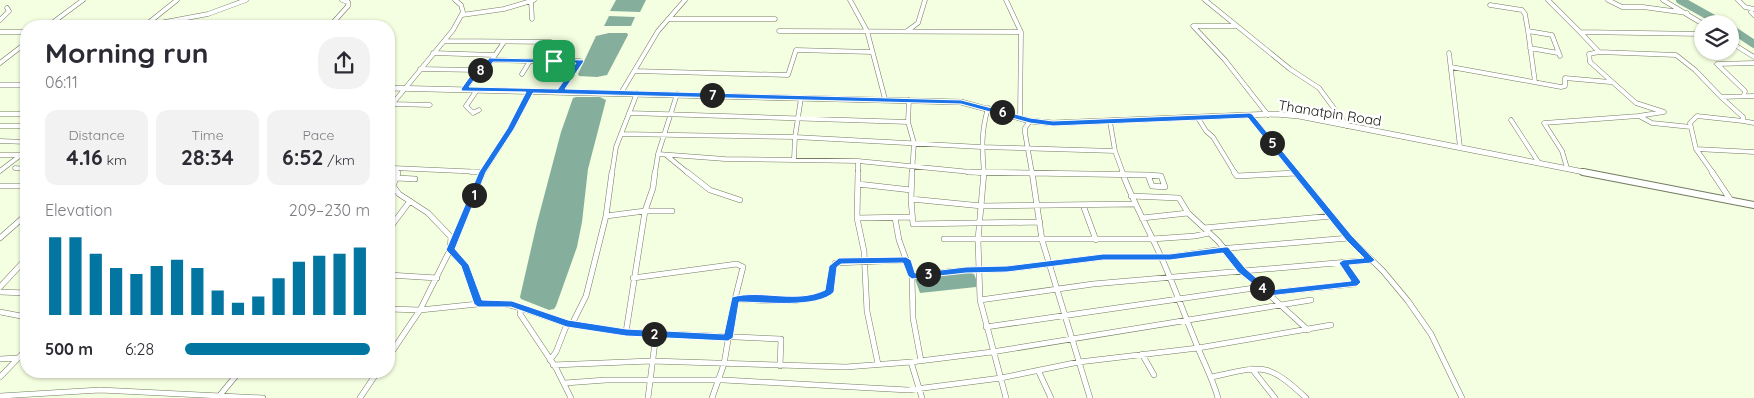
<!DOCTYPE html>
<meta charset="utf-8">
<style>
:root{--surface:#fff;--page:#f2f2f3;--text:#2b2b33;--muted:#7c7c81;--accent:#0276a0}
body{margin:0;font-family:Quicksand,sans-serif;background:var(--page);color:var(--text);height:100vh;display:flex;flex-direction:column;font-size:19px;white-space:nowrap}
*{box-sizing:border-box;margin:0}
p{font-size:16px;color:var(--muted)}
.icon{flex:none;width:28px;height:28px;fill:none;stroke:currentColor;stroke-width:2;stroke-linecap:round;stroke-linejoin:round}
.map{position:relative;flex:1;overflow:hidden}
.details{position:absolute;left:20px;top:20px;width:375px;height:358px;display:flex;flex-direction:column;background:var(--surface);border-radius:20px;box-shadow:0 1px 4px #0004}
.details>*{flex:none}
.tools{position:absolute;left:1694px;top:15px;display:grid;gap:10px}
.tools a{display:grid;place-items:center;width:45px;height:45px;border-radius:50%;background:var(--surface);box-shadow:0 1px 4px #0004;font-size:25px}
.pin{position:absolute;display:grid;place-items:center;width:42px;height:42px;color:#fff;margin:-21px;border-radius:10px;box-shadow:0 2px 8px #0006}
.km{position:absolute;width:25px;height:25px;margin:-12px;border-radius:50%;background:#222;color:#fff;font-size:14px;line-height:25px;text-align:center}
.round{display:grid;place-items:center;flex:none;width:52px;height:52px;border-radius:20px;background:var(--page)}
.head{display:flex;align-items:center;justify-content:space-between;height:85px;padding:0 25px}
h1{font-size:28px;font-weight:700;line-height:38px}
.stats{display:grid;grid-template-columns:repeat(3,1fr);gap:8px;height:85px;padding:5px 25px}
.stats div{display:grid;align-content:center;border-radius:12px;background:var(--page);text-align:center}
.stats b{font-size:21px;font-weight:700}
.stats small{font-size:14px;font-weight:400}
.stats p{font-size:14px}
.chart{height:140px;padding:10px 25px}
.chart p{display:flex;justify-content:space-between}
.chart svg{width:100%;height:90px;margin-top:5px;stroke:var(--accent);stroke-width:6}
ul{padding:0 25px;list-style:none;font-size:16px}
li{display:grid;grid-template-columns:80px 60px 1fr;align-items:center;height:38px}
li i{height:12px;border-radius:6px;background:var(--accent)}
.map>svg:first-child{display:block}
.water{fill:#85af9c}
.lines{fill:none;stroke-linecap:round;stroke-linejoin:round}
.river{stroke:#85af9c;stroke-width:8}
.minor-far1-casing{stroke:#737b61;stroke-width:5}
.minor-casing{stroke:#737b61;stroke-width:6}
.major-far1-casing{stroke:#737b61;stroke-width:6}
.major-casing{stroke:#737b61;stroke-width:8}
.minor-far1{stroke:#fff;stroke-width:4}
.minor{stroke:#fff;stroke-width:5}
.major-far1{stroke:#fff;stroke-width:5}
.major{stroke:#fff;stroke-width:6}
.route{fill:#1a73e8;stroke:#fff;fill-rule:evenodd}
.labels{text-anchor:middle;stroke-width:5;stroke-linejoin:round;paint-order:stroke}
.street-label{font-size:14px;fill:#12140a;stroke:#fff}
</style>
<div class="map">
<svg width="1754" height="398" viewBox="0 0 1754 398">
<rect width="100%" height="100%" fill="#f4fee0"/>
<path class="water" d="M616,0H646L640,12L610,11Z
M609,16L635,17L631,26H604Z
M609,33H627L628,35L607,75L597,77L579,76L578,74L596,36Z
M576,97H600L606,100L588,169L582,222L577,247L556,306L554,309L549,310L521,299L520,297L537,223L561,132L573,98Z
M966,271L974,274L976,279V287L920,293L915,279Z"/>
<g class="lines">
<path class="river" d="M1680,0L1723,24
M1730,28L1754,44"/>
<g class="minor-far1-casing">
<path id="minor-far1" d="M531,0L532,19
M850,0L867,31L885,99
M1006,0L1021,32
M1205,0L1290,69L1319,88L1347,126
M1548,0L1580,32
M1608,0L1622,7H1643L1687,13
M1663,0L1703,24
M1738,0L1745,7L1754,9
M1490,5L1522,10L1525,14L1528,31
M1751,12L1754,15
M462,15L504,9L534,0
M668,19H775
M0,20L9,11L7,8
M147,24L177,0
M48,26L83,0
M144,26L208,14L246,0
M330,26L348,6V2L342,0
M1237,26H1193L1225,60L1268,115
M779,31L1021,32L1020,117
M907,31L918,23L925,0
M0,32H26
M444,41L551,42
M1730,42L1754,57
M1530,48L1558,53
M1599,52L1580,32L1702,34
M433,53L494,55
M1449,53L1460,147
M491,60L530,61L522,74
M530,61L541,62L539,74L541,75
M540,61H580L560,91
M0,63L26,43
M1451,67L1561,87L1565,86V78L1610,82
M420,69L478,70
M634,71L788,75L796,50L872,52
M1535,82L1528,31L1552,35L1560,56
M465,89L478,70H485L504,42
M477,90L466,106L473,113L479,110
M621,93L658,31L685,0
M1744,95L1745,91L1717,64L1754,63
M909,100L908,122L914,143L912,173
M393,104L430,105
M389,108L453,30L463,12L461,5L455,0
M629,113L908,122
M0,114H26
M1250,115L1296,173
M1639,116L1652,123L1691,127
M1198,118L1206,131L1213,137L1235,173
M1511,120L1539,163
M1030,121L1025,128V133L1032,173
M1743,121L1754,123
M1110,122L1115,151L1123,173
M0,126H26
M621,134L795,137L981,147L1115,151
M0,141L26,142
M1696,149L1754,152
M658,154L725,159L858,161L981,173
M0,155H21
M666,155L688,173
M794,159L795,137L801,98
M389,167L398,173
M15,168L26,169
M393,168L483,172
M1567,168L1562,151L1544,123L1638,116L1664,112L1636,103L1590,62L1589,54L1599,52L1676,55L1695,70L1721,97
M0,171L26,151
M483,173L511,129L530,91
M612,173L616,147L637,93
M655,173L658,154L677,94
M858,173V161
M984,173C982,148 981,132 988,108
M1713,173L1696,149L1690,123L1697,116L1743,121V117L1721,97L1754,96"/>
</g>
<g class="minor-casing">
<path id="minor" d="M396,172L398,173L393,186L399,194L428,213L451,237L450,250L465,265L478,304H505L521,308L520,314L556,368L571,398
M472,172H483
M687,172L710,190L740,200
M858,172L857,218L911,217
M912,172L911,199L913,224L1040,222
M968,172L1148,175
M984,172L978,240L980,300L1006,398
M1032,172L1042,240L1090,398
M1122,172C1133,202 1149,230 1162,259C1175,288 1186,319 1198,348C1205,365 1213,380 1218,398
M1234,172L1237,176L1297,173
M1295,172L1349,238L1383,271L1408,301L1431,334L1462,398
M1712,172L1730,199
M1148,175L1161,176L1165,187L1152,186Z
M397,178L415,179
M858,184L911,190
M0,186H26
M1131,196L1179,198L1188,213L1218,241L1242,270L1308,330
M911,199L982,206L1134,204
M1083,205L1096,240
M606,216L612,172
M857,218L864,251L867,311L878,364
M895,218L899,240L912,276
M1142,218L1188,213
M1204,228L1332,216
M389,229L410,201
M0,238L26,215
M944,239H1152L1195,236L1209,233
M389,275L437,278
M633,278L737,264L743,267L735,299L724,364L712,398
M0,287L26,259
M0,292L26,293
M1268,293L1354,284L1356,282L1343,263
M735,299C766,300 800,306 829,292L835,263L906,260
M980,300L1093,284L1371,260
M521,308L567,324L626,332L781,339L780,366
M389,309L420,310L478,304
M0,312L26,317
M572,324L586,296L606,216L645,211H672
M986,327L1261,287
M626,332L645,211L653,188L655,172
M1142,354L1154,375
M389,356L420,310L450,250L483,172
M0,359L18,358
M550,360L556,352L567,324
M921,361L913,318L912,277L914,275L966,270L1007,269L1103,257H1170L1230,248L1349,238
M911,362L922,398
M553,365L651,361L846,367L911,362L992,352L1311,300
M1252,369L1275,398
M1038,370L1051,398
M334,371L376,375
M0,377L26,350
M1212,377C1261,366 1267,361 1306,398
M565,383L606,380H724L908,390L1001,378L1079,362L1198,348L1331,325
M220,395L240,371
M0,396L100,390L263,398
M360,398L378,371
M648,398L656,334"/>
</g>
<g class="major-far1-casing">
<path id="major-far1" d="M0,85H26
M389,88L961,102L1030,121L1053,123L1275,114L1299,116L1589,173"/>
</g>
<g class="major-casing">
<path id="major" d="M1583,172L1754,205"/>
</g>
<use href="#minor-far1" class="minor-far1"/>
<use href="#minor" class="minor"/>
<use href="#major-far1" class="major-far1"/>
<use href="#major" class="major"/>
</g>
<path class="route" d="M489,58L583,60L584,61L565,89L961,100L1030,118L1053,121L1250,113L1252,114L1352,236L1375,260L1371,263L1349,265L1361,282L1357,286L1268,296L1238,272L1223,253L1170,260H1103L1007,272L966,273L912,279L908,276L903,263L841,264L837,267L834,292C818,309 762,302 739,302L733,338L728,341L626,336L567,327L511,307H478L474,304L461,266L446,250L479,172L507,129L526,92L462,91L461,89L476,68H483ZM493,62L576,63L558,89L469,87L480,72L487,71ZM533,93L961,104L1030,123L1053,126L1248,118L1346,240L1364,258L1343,260L1339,263L1351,281L1270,290L1245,268L1228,247H1225L1170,254H1103L1007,266L966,267L915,273L911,260L906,257L839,258L829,266L825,290C796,304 762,289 732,297L724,334L626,329L568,320L512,301L482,300L469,265L455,249L486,172L514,129Z"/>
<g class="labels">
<g class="street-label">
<text transform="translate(1330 113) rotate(9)" y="5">Thanatpin Road</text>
</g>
</g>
</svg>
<div class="tools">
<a><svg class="icon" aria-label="layers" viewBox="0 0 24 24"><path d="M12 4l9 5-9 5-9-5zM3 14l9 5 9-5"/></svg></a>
</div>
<div class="pin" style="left:554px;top:61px;background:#1e9e55"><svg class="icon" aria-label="arrive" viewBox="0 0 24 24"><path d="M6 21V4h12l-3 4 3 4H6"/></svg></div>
<b class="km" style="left:474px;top:195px">1</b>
<b class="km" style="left:654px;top:334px">2</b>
<b class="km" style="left:928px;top:274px">3</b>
<b class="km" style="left:1262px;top:288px">4</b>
<b class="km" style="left:1272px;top:143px">5</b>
<b class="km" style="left:1002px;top:112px">6</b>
<b class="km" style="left:712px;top:95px">7</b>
<b class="km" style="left:480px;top:70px">8</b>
<section class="details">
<div class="head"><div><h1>Morning run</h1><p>06:11</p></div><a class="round"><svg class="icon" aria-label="share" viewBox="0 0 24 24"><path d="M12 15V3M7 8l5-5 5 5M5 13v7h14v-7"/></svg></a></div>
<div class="stats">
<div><p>Distance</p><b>4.16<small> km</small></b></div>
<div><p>Time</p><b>28:34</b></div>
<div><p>Pace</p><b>6:52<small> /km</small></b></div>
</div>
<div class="chart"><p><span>Elevation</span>209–230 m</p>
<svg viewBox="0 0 160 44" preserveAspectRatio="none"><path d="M5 44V6M15 44V6M25 44V14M35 44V21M45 44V24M55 44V20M65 44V17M75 44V21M85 44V32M95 44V38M105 44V35M115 44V26M125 44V18M135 44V15M145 44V14M155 44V11"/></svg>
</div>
<ul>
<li><b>500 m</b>6:28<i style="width:100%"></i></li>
</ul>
</section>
</div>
